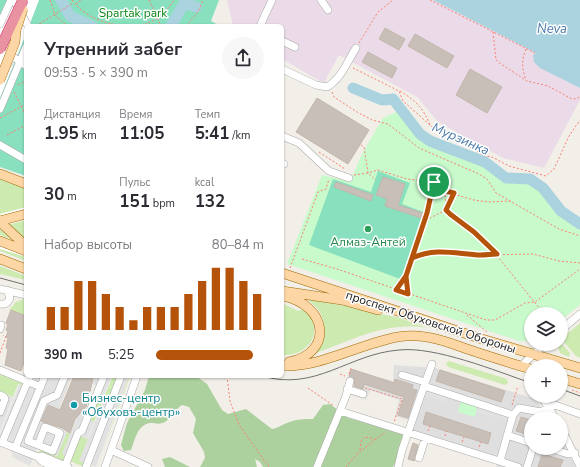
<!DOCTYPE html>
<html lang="ru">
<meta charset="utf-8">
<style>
:root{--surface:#fff;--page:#f7f7f7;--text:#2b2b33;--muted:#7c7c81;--accent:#b45309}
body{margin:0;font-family:"Nunito Sans",sans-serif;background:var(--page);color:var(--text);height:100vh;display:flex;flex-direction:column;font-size:15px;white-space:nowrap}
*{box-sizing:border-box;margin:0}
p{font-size:13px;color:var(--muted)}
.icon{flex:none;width:22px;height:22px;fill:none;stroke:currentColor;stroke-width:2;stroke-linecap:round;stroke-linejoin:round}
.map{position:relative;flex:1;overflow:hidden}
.panel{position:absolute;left:24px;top:24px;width:260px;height:354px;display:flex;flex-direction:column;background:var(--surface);border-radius:6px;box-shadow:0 1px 3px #0004}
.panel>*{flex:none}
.controls{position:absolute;left:524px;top:307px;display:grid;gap:8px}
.controls a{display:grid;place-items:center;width:44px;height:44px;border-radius:50%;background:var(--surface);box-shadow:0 1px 3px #0004;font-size:20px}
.pin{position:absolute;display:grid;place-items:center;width:34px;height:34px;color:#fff;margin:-17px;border:2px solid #fff;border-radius:50%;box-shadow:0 1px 4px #0007}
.round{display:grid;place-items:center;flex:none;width:42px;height:42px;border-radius:21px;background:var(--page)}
.headline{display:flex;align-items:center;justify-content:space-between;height:68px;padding:0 20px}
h1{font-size:18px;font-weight:700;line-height:30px}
.figures{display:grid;grid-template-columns:repeat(3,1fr);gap:6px;height:68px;padding:4px 20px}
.figures div{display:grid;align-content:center}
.figures b{font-size:17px;font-weight:700}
.figures small{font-size:11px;font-weight:400}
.figures p{font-size:11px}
.chart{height:112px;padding:8px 20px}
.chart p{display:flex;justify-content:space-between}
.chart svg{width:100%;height:72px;margin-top:4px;stroke:var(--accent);stroke-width:6}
ul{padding:0 20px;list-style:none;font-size:13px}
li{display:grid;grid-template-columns:64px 48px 1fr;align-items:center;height:30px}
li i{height:10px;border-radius:5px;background:var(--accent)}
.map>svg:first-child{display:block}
.residential{fill:#e0dfdf}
.industrial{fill:#ebdbe8}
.grass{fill:#cdebb0}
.forest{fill:#add19e}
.park{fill:#c8facc}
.pitch{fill:#88e0be}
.parking{fill:#e2e2e2}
.water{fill:#aad3df}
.pier{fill:#fff}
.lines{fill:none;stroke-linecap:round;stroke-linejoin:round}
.river{stroke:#aad3df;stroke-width:11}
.building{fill:#c7bfb8;stroke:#c4b6ab}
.minor-casing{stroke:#a9a9a9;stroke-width:8}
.major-casing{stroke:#a06b00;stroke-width:10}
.path{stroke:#fa8072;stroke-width:1;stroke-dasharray:2 2;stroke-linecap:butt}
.minor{stroke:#fff;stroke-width:7}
.major{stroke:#fcd6a4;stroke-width:9}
.tram{stroke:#707070;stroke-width:1}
.major-bridge-casing{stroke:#a06b00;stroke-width:10;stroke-linecap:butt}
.highway-bridge-casing{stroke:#dc2a67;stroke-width:11;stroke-linecap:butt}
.major-bridge{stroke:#fcd6a4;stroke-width:9}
.highway-bridge{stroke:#e892a2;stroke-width:10}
.route-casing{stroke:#fff;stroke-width:8}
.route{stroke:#b45309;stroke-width:5}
.leisure-dot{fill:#2e9e5b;stroke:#fff;stroke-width:1.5}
.culture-dot{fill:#0f9aa8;stroke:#fff;stroke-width:1.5}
.labels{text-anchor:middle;stroke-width:3;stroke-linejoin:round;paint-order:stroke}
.park-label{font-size:12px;fill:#0c8416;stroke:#fff}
.leisure-label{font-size:12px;fill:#27864d;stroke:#fff}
.street-label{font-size:12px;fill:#222;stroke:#fff}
.culture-label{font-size:12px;fill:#0d838f;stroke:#fff;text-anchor:start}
.water-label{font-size:13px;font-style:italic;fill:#4a7aab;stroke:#fff}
</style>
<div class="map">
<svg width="580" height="467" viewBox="0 0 580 467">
<rect width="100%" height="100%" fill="#f2efe9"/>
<path class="residential" d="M394,365L436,368L532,398L537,401L548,418H531V448H561V439L576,467H496L498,463L407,435L411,421L395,416L399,400L370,390L366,400L343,392L351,369L393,381Z"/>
<path class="industrial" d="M227,0H433L537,53L562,79L580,88V100L544,168L503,158L438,122L417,97L339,55L327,77L325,84L282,59V26H233Z"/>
<path class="grass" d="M0,179L26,188V240L0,216Z
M0,229L26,253V261L0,251Z
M0,266L26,276V280L0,274Z
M303,297L400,318L427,328C385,321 351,341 313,354C329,332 329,312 303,297Z
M24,299L26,300V316L9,310L16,302Z
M282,303L298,311L301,310L302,308C326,326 312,357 282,355Z
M580,323V358L576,356L561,339Z
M561,343L570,353L569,357L560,353L557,344Z
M449,361L507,379L508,383L505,385L448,367L446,363Z
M0,374L24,384L23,386L18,384L13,397L0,392Z
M113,376H120L111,397L105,395Z
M129,376H130L97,467Z
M97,401L101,403V405L104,407L103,410L99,409L94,422L90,420Z
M76,417L63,454L67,456L65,462L39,452L40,449L57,456L67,432L70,433Z
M79,436L88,439L80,461L86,463L84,467L68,460Z"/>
<path class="forest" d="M149,376H196L207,384L222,410L228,414L246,409L272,429C278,428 281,425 287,423C296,419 304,419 313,419L323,405L330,404L348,418L403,432C402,441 398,460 393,467H263L260,462L255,459L257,467H200L205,458L204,452L193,433L196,419L189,407L182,405C175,409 173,417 165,422C159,425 156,423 150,423C137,425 135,440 131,450L124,451L121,445L127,423L145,390Z
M170,457L190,467H165L162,459Z"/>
<path class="park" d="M396,112L420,139L426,143L483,164L499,178L507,181L527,182L535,184L569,222L580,228V305L561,320V314H531V341H519L287,264L322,175L350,181L363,152L383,118Z
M461,401L476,406L477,408L475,417L458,412Z"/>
<path class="pitch" d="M0,0H219L211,21L220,26H26V176L0,167Z
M378,171L410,183L402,204L426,213L403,280L309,245L333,179L371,192Z"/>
<path class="parking" d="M26,366V376H72L59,409L46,404L40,420L67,432L57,456L37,448L30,466L12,457V450L0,445V434L19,385L23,386L24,384L0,374V368L22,376Z
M95,376H112L101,403L97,401L90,420L94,422L87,439L79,436L70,457L62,454L77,417L88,407L96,385L92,384Z
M120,376H129L96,467L79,461L100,409L103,410L104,407L101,405L105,395L111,397Z
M428,391L448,397L447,402L426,396Z
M0,392L13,397L0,431Z
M478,408L507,417L506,421L477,412Z"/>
<path class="water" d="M433,0H580V88L540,68L534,62L533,55L536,53Z"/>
<path class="pier" d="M14,0H39L29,26H26V34L0,98V28Z
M26,207V220L0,227V214Z
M0,235L26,245V257L0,249Z"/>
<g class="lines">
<path class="river" d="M61,0L70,16L92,26
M184,3L196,7
M171,26L186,0
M353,88L382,100L393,99L420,134L430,141L485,162L506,178L530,179L543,188L561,211L580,224"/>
</g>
<path class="building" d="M385,28L405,39L399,50L379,39Z
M415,34L454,56L447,68L408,46Z
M368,52L397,68L392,78L362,62Z
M470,69L502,87L487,113L456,95Z
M317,98L369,130L348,164L296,132Z
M383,177L405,184L398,205L423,213L421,218L385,206L387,199L376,195Z
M336,182L373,195L371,201L334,187Z
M11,310L26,316V357L21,371L5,365L8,349L6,348L8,338L6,337L8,331L6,330L8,325L6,323Z
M351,369L394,383L395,379L413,385L412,389L417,390L408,418L398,415L404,397L364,384L363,389L354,386L355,379L349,376Z
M440,370L505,391L501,402L436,381Z
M74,376H92L91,378L93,379L86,407L75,419L70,433L62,428L41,421L48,405L60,410Z
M426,412L491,433L488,444L423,424Z
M521,417L531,420V432L527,431L526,434L516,431Z
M413,443L418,445L414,461L408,459Z
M542,454L563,460L560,467H538Z"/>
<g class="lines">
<g class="minor-casing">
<path id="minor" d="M14,0L28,26
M321,0L328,10
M0,24L11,0
M260,26L272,0
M282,41L295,47
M9,63L12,56L26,66
M282,69L316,85L327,87C341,79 347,62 356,48
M0,109L26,47
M282,136L299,143L329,171L349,178
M0,145L26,160
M282,163L284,164
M0,289L26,295
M0,304C5,305 8,303 10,298L7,290
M0,329L1,325
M561,330L580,314
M521,366L545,344
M0,370L41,387
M402,375L425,382
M424,386L432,364
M347,389L363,394
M0,395L4,397L5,399L0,412
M541,396L555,418
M340,411L518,467
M561,428L580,466
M507,435L531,443
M0,442L38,457
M2,443L30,376
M38,445L45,427L60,433L53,451L28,441L44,401L57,395L65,376
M15,448L45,376
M549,448L568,454L575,453
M111,450L148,467
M419,458L425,439
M500,461L513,415L519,408L541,412L555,405L580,414
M63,465C55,467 43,465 38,457L42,456L68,467
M65,466L78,433L82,431L104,376
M86,467L121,376
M105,467L137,376
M317,467L346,396L350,381
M398,467L402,450L424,386L513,415
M527,467L533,448"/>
</g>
<g class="major-casing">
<path id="major" d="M0,174L26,184
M0,221L26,214
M0,222L26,246
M0,241L26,251
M0,259L26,269
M282,273L482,339L580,368
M282,291L342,300L378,310
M283,296C328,305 334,353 289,362
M282,365C314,371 369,339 405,336C426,334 448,342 467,349C488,356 510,363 531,369
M561,378L580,384"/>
</g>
<path class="path" d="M50,0L55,15L67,26
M72,0C85,17 103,23 123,26
M149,0L161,26
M430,0L535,53
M76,4L81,0
M36,26L73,3
M141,26C156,20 165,14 174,0
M186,26L198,12L203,0
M493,32L496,60L501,64L527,81L548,86L570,98L575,99L580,97
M359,43L378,12L393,0
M526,49C521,61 522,68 526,80
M353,68L399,91L403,101L431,126L485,156L492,157L509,166L546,176L554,169L569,136L580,120
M18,85L26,81
M400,91C415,100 424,109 430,125
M14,92L26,116
M332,92L334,97L357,112L372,120L388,124L419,148L479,174L487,179L496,193L510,201
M0,118L26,104
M7,135L26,125
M361,145L364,147L368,173L378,170L407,179L434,182L445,191L446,210L449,214L486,242L544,314
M319,152L345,169
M354,175L368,173L376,180
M446,192L474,200L488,202L510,201L559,229L580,236
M426,220L446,210L454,194
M412,258L429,253L456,251L481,255L533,254L559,261L580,263
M302,259L337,269L486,320H495L525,303L535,302L580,269
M290,268L318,192L326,189L329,179
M406,277L408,293
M397,289C414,272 428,207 434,182
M467,315L488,333
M0,353L6,337L3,335
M340,374L345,376
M349,374L351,368
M227,376L230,401L239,425L269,467
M308,388L334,406
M365,388L402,399L394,422
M561,390L562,386
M572,390L580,393
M512,405L518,386
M428,431L430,426
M445,436L446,431
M462,442L464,437
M479,447L481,442
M360,450L361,441L365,437L375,439
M346,467L357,454L385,432"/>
<use href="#minor" class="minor"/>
<use href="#major" class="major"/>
<path class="tram" d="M0,278L26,285
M262,376C316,392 348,354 399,350C435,346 496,371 531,383
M561,389L580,396"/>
<g class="major-bridge-casing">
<path id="major-bridge" d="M0,80L15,42L16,30L23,9"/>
</g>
<g class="highway-bridge-casing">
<path id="highway-bridge" d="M0,49L23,0"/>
</g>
<use href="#major-bridge" class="major-bridge"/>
<use href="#highway-bridge" class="highway-bridge"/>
</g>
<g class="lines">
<g class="route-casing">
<path id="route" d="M434,182L427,213L406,276L408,294L396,290L406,276L412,258C437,247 456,254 481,255C486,255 492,254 497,254L474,232L450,214L446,210L454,193L445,191L434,182"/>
</g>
<use href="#route" class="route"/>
</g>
<circle class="leisure-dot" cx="368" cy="229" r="4"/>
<circle class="culture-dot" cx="74" cy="405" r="4"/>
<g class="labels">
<g class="park-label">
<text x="133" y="17">Spartak park</text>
</g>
<g class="leisure-label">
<text x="368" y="246">Алмаз-Антей</text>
</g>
<g class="street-label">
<text transform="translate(431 322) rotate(18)" y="4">проспект Обуховской Обороны</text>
</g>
<g class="culture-label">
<text x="82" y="402">Бизнес-центр<tspan x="82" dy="14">«Обуховъ-центр»</tspan></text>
</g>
<g class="water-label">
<text x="552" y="33">Neva</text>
<text transform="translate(461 138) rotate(24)" y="5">Мурзинка</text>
</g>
</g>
</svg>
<div class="controls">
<a><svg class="icon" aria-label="layers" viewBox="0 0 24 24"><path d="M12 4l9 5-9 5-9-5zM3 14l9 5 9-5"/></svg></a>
<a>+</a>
<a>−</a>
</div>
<div class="pin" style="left:434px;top:182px;background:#1e9e55"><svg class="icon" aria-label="arrive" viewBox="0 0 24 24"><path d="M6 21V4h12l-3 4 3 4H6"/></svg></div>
<section class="panel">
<div class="headline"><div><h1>Утренний забег</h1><p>09:53 · 5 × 390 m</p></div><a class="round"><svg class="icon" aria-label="share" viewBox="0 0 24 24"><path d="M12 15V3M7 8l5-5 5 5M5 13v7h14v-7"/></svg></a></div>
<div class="figures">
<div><p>Дистанция</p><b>1.95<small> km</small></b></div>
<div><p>Время</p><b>11:05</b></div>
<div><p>Темп</p><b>5:41<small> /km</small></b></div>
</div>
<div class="figures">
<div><b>30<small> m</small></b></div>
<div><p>Пульс</p><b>151<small> bpm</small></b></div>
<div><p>kcal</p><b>132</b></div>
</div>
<div class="chart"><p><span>Набор высоты</span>80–84 m</p>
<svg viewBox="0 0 160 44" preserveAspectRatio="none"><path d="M5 44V30M15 44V30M25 44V14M35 44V14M45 44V22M55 44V30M65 44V38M75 44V30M85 44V30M95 44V30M105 44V22M115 44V14M125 44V6M135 44V6M145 44V14M155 44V22"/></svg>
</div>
<ul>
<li><b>390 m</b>5:25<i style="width:90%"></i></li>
</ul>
</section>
</div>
